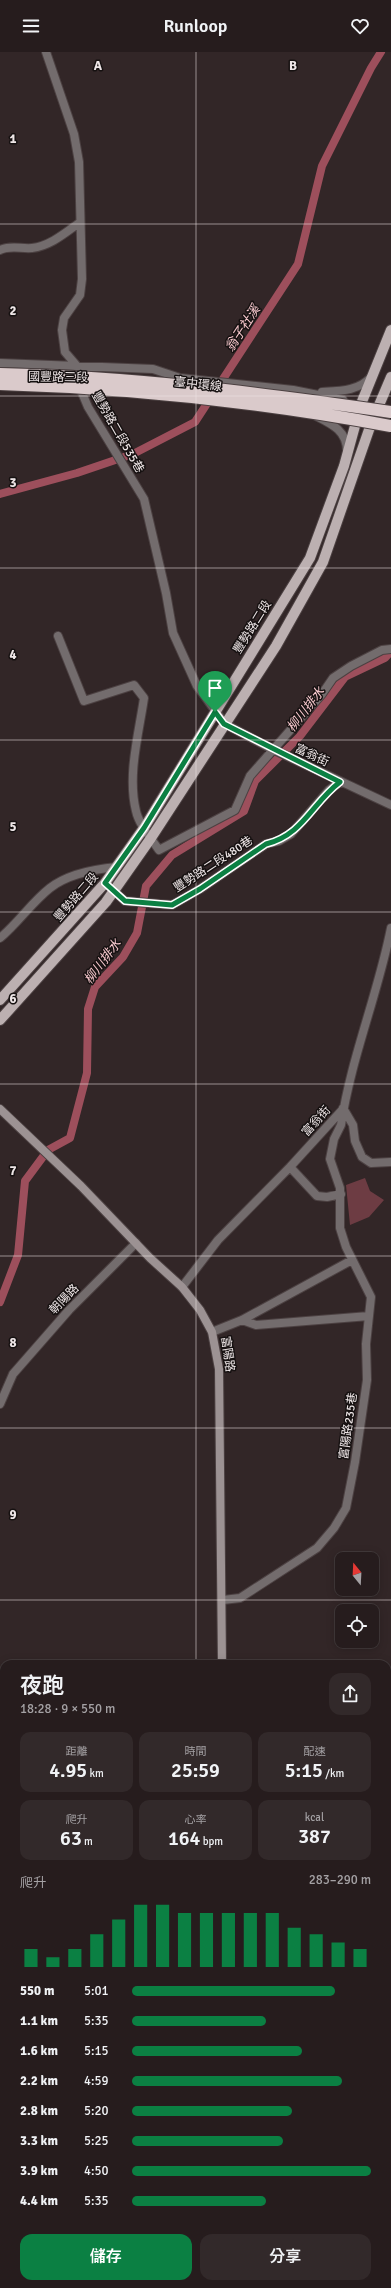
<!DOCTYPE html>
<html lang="zh-TW">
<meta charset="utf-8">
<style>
:root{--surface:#261c1d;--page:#32292a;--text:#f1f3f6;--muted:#a4a1a4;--line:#423a3b;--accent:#0b8043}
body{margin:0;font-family:Signika,"Noto Sans TC",sans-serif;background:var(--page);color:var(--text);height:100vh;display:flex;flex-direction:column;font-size:15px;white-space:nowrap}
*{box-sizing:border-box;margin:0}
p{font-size:13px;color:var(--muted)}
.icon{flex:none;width:22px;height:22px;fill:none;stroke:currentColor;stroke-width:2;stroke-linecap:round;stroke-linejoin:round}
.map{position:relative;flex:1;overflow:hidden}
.drawer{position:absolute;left:0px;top:1608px;width:391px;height:628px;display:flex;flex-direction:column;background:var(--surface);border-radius:12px 12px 0 0;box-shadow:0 2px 10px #0003,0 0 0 1px var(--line)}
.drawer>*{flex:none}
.needle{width:26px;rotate:342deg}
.controls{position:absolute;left:335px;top:1500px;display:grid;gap:8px}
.controls a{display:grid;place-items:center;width:44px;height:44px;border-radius:8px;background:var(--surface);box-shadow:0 2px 10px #0003,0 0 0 1px var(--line);font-size:20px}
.pin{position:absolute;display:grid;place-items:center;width:34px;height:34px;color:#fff;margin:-41px -17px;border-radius:50% 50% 50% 0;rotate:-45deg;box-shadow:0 0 4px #0007}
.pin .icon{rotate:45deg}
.round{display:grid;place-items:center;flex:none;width:42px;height:42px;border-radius:12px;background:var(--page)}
.summary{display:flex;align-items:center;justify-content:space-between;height:68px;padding:0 20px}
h1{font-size:22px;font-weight:600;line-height:30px}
.metrics{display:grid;grid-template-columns:repeat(3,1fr);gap:6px;height:68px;padding:4px 20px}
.metrics div{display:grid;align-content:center;border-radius:10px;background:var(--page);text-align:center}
.metrics b{font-size:20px;font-weight:600}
.metrics small{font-size:11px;font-weight:400}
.metrics p{font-size:11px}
.chart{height:112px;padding:8px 20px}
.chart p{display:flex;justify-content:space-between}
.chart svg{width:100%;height:72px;margin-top:4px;stroke:var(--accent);stroke-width:6}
.cta{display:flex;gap:8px;margin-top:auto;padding:8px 20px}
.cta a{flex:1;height:46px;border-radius:12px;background:var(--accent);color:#fff;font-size:16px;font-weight:600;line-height:46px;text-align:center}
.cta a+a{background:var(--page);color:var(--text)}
ul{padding:0 20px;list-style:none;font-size:13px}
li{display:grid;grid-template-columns:64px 48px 1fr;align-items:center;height:30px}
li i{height:10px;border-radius:5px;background:var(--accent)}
header{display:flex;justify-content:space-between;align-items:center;height:52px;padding:0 20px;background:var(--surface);font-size:18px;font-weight:600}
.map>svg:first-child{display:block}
.green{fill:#6d3c43}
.forest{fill:#904450}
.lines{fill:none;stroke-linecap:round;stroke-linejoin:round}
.canal{stroke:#9d4f5c;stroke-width:8}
.river{stroke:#9d4f5c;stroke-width:14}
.street-casing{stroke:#4c4142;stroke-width:10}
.secondary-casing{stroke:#4c4142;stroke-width:10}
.primary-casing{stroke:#4c4142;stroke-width:12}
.street{stroke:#736c6d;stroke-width:8}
.secondary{stroke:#9c9293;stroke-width:8}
.primary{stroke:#bcb0b1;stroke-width:10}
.highway-bridge-casing{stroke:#4c4142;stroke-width:14;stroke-linecap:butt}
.highway-bridge{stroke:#dacacb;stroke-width:12}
.route-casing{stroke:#fff;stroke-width:8}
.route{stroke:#0b8043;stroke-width:5}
.grid{fill:none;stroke:#eee6e7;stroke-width:1;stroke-opacity:0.55}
.labels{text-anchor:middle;stroke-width:3;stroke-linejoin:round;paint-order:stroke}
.street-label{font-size:12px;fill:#eee6e7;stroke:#161111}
.water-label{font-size:13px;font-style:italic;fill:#f8c9ce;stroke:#161111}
.grid-label{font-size:13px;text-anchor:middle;font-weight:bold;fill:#eee6e7;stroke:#161111;stroke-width:3;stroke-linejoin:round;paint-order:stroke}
</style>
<header><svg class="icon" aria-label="menu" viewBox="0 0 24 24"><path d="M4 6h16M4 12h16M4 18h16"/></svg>Runloop<svg class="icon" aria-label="heart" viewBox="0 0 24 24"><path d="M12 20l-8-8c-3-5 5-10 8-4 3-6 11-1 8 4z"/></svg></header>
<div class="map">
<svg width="391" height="2236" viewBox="0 0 391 2236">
<rect width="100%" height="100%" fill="#322627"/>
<path class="green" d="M365,1126L370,1139L384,1148L369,1165L350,1173L346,1133Z
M0,1900H4V1977L0,1978Z"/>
<path class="forest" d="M391,1763V2002H387V1765Z"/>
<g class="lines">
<path class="canal" d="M0,442L77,421L133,402L195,370L298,212L322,114L371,16L381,0
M0,1250L18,1203L25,1129L48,1098L70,1086L87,1021L88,957L95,935L123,905L137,881L146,834L172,803L244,759L255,729L300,684L345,625L385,606L391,599"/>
<path class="river" d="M387,2228L391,2227
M362,2236L375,2232"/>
<g class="street-casing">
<path id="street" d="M46,0L74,82L79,110L82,227L80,243L64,266L62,278L65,300L77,314L80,336L88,355L144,447L166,541L173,581L197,634L225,672L272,697L391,753
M0,198C10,193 21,197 32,196C50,194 65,181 79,171
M0,311L153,317L180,326L293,338L343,348
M322,340C341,339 359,339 372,324
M316,364C332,372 347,379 347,399
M58,584L84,649L134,633L144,646C139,681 127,723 136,759C139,773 151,786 159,798L235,758L250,724L322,642L333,626L351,614L382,598L391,597
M105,831L125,849L172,853L200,837L266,792L279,789L291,782L329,738L340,730
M0,886C18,871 32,850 50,836C68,822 95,817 117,815
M343,1056L353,1073L355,1089L362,1105L371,1111L391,1110
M290,1115L317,1144L327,1145L341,1142
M182,1235L218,1188L290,1115L343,1057
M242,1268L256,1273L369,1264
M212,1280L242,1268L352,1208
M0,1352L13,1322L69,1258L136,1191
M223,1548L240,1546L317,1496L334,1476L346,1456L355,1410L367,1328L366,1292L371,1245L346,1195L340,1176V1136L330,1107L334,1087L341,1073C351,1006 378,942 391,876
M0,1840H4
M387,2222L391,2207
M383,2236L384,2232"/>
</g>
<g class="secondary-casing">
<path id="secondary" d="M0,1057L81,1134L150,1206L182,1235L200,1258L212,1280L219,1317L222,1612
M387,2143L391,2144
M0,2220L4,2219"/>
</g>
<g class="primary-casing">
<path id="primary" d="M0,948L105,831L144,776L310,506L344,414L361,352L391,278
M0,968L106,850L151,786L276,594L323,510L371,372L391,325"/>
</g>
<use href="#street" class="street"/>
<use href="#secondary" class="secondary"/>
<use href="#primary" class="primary"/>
<g class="highway-bridge-casing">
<path id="highway-bridge" d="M0,322C133,325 260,341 391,360
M0,332C131,336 262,350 391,374"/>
</g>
<use href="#highway-bridge" class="highway-bridge"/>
</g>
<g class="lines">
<g class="route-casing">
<path id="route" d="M215,660L224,672L340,730C312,751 303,783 266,792L200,837L172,853L125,849L105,831L144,776Z"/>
</g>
<use href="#route" class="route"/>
</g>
<path class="grid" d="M196,0V1612M0,172H391M0,344H391M0,516H391M0,688H391M0,860H391M0,1032H391M0,1204H391M0,1376H391M0,1548H391M0,1720H4M387,1720H391M0,1892H4M387,1892H391M0,2064H4M387,2064H391M196,2232V2236"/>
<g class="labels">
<g class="street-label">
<text transform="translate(58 325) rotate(1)" y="4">國豐路三段</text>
<text transform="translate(198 332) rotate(6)" y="4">臺中環線</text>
<text transform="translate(118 380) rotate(60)" y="4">豐勢路二段535巷</text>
<text transform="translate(252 575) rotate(-58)" y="4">豐勢路二段</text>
<text transform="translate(312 703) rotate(25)" y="4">富翁街</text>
<text transform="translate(213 812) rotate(-33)" y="4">豐勢路二段480巷</text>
<text transform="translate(76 845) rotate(-49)" y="4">豐勢路二段</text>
<text transform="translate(316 1069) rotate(-48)" y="4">富翁街</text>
<text transform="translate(64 1247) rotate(-46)" y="4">朝陽路</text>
<text transform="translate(228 1302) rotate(82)" y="4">富陽路</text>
<text transform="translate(348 1374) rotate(-82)" y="4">富陽路235巷</text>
</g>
<g class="water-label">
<text transform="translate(242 276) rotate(-57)" y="5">翁子社溪</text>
<text transform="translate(305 657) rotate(-52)" y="5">柳川排水</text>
<text transform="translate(102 909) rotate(-53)" y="5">柳川排水</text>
</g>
</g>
<g class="grid-label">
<text x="98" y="18">A</text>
<text x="293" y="18">B</text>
<text x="13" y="91">1</text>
<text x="13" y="263">2</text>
<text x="13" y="435">3</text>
<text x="13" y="607">4</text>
<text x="13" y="779">5</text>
<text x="13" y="951">6</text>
<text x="13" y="1123">7</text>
<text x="13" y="1295">8</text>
<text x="13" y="1467">9</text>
</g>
</svg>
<div class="controls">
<a><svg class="needle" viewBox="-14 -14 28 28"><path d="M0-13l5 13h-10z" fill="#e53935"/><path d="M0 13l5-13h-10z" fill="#a4a1a4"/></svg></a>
<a><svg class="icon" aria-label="locate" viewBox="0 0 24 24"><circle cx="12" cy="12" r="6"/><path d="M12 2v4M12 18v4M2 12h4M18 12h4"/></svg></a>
</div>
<div class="pin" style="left:215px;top:660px;background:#1e9e55"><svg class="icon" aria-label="arrive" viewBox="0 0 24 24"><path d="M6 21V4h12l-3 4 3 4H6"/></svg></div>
<section class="drawer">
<div class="summary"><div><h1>夜跑</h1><p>18:28 · 9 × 550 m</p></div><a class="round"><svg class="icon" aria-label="share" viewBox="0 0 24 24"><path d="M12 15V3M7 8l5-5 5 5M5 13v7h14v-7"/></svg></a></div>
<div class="metrics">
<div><p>距離</p><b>4.95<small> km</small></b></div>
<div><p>時間</p><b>25:59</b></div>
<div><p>配速</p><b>5:15<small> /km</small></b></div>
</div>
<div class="metrics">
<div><p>爬升</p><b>63<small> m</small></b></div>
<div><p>心率</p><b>164<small> bpm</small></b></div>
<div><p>kcal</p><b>387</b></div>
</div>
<div class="chart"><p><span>爬升</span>283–290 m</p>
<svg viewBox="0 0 160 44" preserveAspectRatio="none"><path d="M5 44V33M15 44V38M25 44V33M35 44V24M45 44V15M55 44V6M65 44V6M75 44V11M85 44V11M95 44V11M105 44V11M115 44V11M125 44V20M135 44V24M145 44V29M155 44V33"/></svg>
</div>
<ul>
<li><b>550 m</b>5:01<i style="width:85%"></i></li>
<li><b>1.1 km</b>5:35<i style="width:56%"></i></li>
<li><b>1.6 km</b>5:15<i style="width:71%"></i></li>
<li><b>2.2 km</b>4:59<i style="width:88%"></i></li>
<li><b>2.8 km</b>5:20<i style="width:67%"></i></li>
<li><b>3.3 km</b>5:25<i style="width:63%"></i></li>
<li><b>3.9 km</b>4:50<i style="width:100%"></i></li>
<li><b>4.4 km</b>5:35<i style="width:56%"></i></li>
</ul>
<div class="cta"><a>儲存</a><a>分享</a></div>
</section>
</div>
